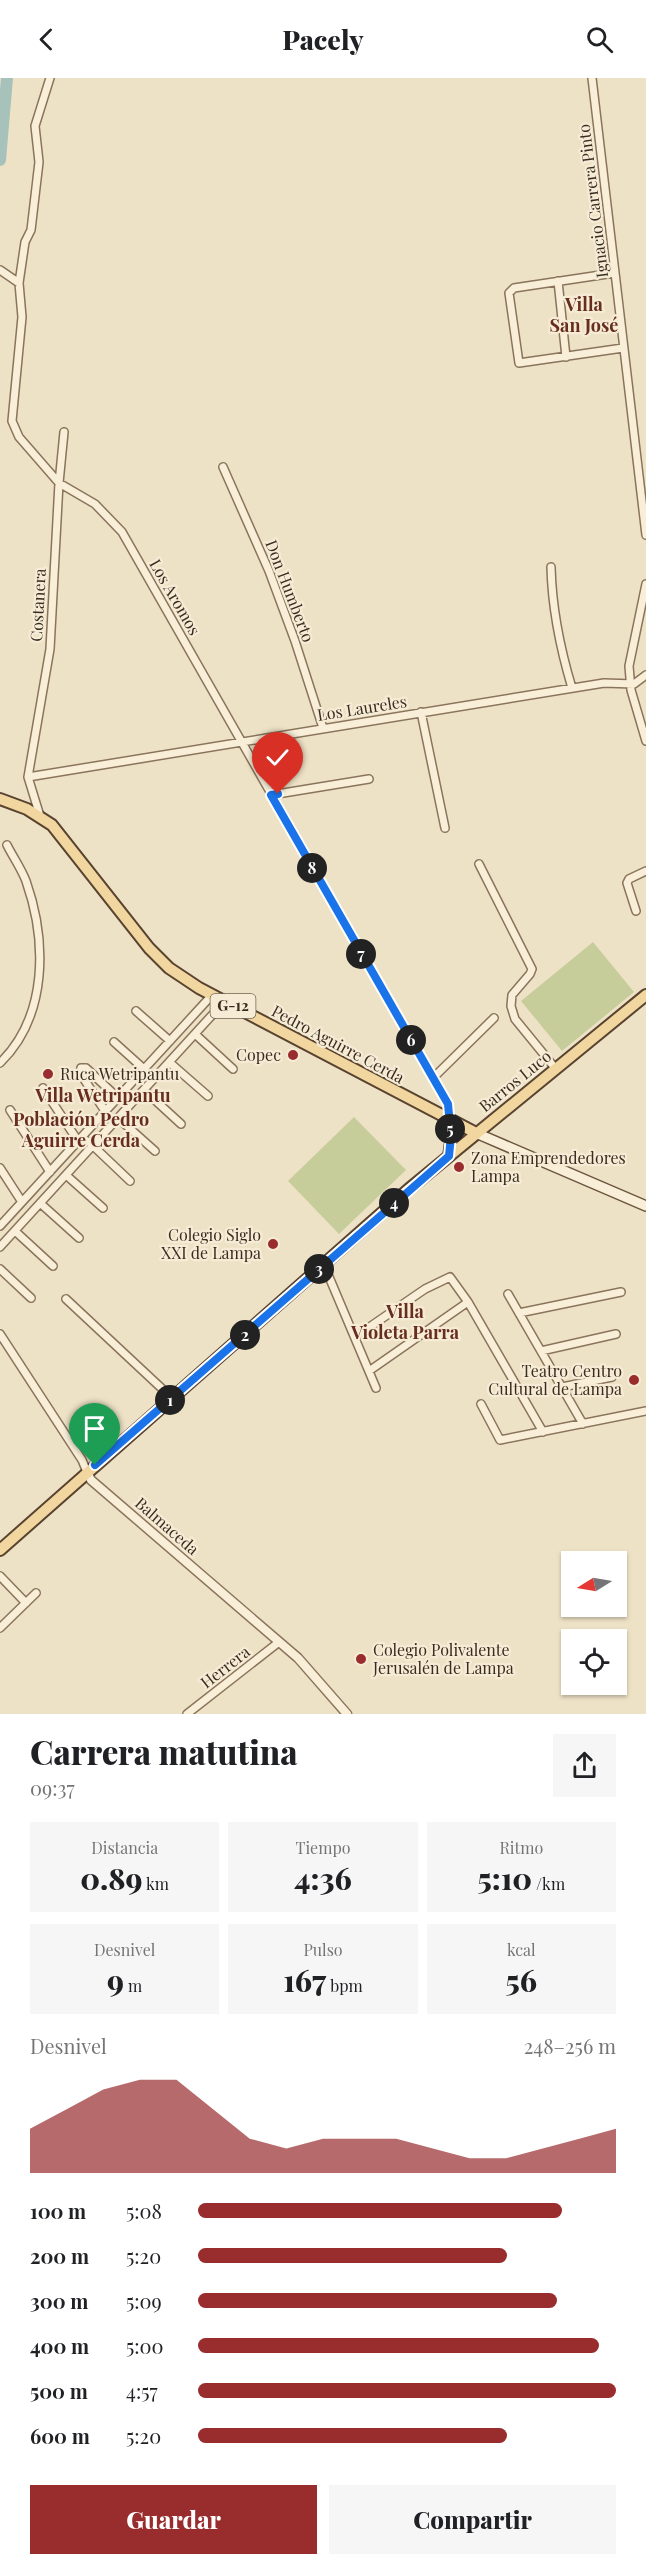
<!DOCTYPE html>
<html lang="es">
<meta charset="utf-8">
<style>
:root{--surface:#fff;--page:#f6f6f6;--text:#202124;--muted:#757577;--accent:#992c2d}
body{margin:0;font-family:"Playfair Display",serif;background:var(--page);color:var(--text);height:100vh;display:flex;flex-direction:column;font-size:22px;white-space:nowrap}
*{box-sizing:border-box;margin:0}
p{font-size:20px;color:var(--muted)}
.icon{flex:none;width:33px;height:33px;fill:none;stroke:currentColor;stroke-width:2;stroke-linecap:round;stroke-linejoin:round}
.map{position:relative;height:1636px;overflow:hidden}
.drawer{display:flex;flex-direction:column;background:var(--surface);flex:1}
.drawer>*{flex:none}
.needle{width:39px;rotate:259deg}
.buttons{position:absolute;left:561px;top:1473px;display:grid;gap:12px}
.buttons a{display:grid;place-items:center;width:66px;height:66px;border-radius:0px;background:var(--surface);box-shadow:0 2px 4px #0004;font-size:30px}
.pin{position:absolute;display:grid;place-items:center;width:51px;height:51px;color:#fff;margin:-62px -26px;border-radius:50% 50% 50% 0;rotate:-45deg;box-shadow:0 0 6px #0007}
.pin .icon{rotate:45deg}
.km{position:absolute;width:30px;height:30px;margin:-15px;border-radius:50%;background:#222;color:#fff;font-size:16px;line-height:30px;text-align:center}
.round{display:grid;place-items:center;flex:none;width:63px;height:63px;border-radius:0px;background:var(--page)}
.head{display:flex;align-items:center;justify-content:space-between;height:102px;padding:0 30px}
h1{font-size:33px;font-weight:800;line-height:45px}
.metrics{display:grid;grid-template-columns:repeat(3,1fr);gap:9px;height:102px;padding:6px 30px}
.metrics div{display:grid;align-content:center;border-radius:0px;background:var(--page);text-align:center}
.metrics b{font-size:30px;font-weight:800}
.metrics small{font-size:16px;font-weight:400}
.metrics p{font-size:16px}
.chart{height:168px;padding:12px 30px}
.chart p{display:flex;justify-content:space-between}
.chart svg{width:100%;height:108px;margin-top:6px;fill:var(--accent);opacity:.7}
.primary-button{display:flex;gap:12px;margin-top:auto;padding:12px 30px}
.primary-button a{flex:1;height:69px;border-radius:0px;background:var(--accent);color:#fff;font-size:24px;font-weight:800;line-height:69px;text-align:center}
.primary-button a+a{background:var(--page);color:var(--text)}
ul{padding:0 30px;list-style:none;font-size:20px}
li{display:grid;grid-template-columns:96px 72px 1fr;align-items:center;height:45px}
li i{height:15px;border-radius:8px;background:var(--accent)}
header{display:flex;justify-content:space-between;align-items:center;height:78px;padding:0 30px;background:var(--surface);font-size:27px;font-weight:800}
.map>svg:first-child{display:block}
.green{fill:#c7cd9a}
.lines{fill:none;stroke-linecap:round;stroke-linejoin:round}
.river{stroke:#a7c2ba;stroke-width:12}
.minor-casing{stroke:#8a745c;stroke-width:10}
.tertiary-casing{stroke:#8a745c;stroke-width:11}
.secondary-casing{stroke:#6c553f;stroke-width:12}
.primary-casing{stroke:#584230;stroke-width:14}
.minor{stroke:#f9efd9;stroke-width:7}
.tertiary{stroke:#f9efd9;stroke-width:8}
.secondary{stroke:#f9efd9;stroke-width:9}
.primary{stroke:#f1d69f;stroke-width:10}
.route-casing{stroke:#fff;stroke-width:12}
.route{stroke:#1a73e8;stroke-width:8}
.poi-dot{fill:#992c2d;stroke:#f6ecd6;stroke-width:2}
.labels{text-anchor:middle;stroke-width:4.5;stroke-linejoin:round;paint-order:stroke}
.shield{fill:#f6ecd6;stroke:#726656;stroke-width:1.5}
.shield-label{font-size:15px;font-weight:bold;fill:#3a2c1f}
.street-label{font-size:16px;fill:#3a2c1f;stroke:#f6ecd6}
.poi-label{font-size:16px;fill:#3a2c1f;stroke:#f6ecd6;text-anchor:end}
.neighbourhood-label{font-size:18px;font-weight:bold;fill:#672d1f;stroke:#f6ecd6}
</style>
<header><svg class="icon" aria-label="back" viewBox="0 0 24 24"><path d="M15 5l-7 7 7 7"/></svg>Pacely<svg class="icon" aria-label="search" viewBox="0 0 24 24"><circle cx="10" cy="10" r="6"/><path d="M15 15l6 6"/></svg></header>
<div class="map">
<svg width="646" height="1636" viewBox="0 0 646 1636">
<rect width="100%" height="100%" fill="#eee2c6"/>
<path class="green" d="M593,864L634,914L562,973L521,923Z
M354,1039L406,1092L339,1156L288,1103Z"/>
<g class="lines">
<path class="river" d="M0,82L7,0"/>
<g class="minor-casing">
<path id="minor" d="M50,0L35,48L39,84L31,152L25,164L19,205L22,239L12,343L19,359L59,405L95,426L122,454L448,1026L449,1041
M592,0L646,457
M0,192L19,205
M614,195L514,210L509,215L519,285L623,270
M558,203L566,279
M223,389L269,493L295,563L323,650
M551,489C552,531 560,570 572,610
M646,506L629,588L631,612L646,663
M421,634L445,750
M28,699L604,605L634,606L646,597
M271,717L369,701
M40,738L28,699L50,571L59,405L64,354
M479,786L532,891L530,896L512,917L511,928L515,941L555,990
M636,833L627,805L629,801L646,793
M136,933L170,963
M195,956L233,991
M114,964L144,991
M169,984L208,1018
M0,985C48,938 47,863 26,803C21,790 13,779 7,767
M433,1000L494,940
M43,1010L78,1063
M144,1012L181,1046
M10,1032L50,1094
M105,1033L80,995L81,990H86L118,1020
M118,1040L155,1073
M81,1060L89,1064L130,1103
M0,1090L22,1124
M66,1097L103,1130
M40,1125L79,1160
M0,1148L212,917
M15,1153L53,1188
M0,1169L224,924
M324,1187L376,1310
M0,1191L31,1220
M508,1216L583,1346
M66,1221L172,1320
M519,1235L621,1214
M0,1256L82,1382L87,1394
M355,1259L425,1211L450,1199L468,1224L543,1354
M541,1273L616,1256
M369,1293L468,1224
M562,1309L612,1299
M481,1326L500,1362L646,1333
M0,1498L26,1525
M0,1550L36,1515
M187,1636L279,1564"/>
</g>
<g class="tertiary-casing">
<path id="tertiary" d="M87,1394L91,1402L298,1580L347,1636"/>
</g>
<g class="secondary-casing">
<path id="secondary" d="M476,1055L646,1128"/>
</g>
<g class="primary-casing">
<path id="primary" d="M0,721L27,731L52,747L149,870L169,890L199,910L476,1055
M449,1041L451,1064L449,1078
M0,1472L409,1111L646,917"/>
</g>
<use href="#minor" class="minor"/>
<use href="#tertiary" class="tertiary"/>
<use href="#secondary" class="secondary"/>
<use href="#primary" class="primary"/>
</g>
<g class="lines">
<g class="route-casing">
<path id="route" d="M95,1387L449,1078L451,1058L448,1026L271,717L278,716"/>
</g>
<use href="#route" class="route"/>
</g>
<g class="poi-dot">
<circle cx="293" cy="977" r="6"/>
<circle cx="48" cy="996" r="6"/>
<circle cx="459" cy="1089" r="6"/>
<circle cx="273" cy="1166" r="6"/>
<circle cx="634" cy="1302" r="6"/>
<circle cx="361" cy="1581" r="6"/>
</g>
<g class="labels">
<rect class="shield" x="210.5" y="916" width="45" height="24" rx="4.5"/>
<g class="shield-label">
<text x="233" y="933">G-12</text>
</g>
<g class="street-label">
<text transform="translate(593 123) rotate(-97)" y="6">Ignacio Carrera Pinto</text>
<text transform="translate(290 513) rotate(69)" y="6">Don Humberto</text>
<text transform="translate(175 519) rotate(60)" y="6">Los Aromos</text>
<text transform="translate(38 527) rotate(-87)" y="6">Costanera</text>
<text transform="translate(362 630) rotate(-9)" y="6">Los Laureles</text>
<text transform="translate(338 966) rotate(28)" y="6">Pedro Aguirre Cerda</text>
<text transform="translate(515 1003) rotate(-39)" y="6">Barros Luco</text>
<text transform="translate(167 1448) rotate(41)" y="6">Balmaceda</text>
<text transform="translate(225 1589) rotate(-38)" y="6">Herrera</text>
</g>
<g class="poi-label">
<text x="281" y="983">Copec</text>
<text x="60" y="1002" text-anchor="start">Ruca Wetripantu</text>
<text x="471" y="1086" text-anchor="start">Zona Emprendedores<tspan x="471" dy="18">Lampa</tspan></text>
<text x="261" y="1163">Colegio Siglo<tspan x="261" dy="18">XXI de Lampa</tspan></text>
<text x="622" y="1299">Teatro Centro<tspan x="622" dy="18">Cultural de Lampa</tspan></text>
<text x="373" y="1578" text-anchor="start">Colegio Polivalente<tspan x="373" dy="18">Jerusalén de Lampa</tspan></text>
</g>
<g class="neighbourhood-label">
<text x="584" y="233">Villa<tspan x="584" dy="21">San José</tspan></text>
<text x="103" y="1024">Villa Wetripantu</text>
<text x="81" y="1048">Población Pedro<tspan x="81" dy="21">Aguirre Cerda</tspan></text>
<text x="405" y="1240">Villa<tspan x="405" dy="21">Violeta Parra</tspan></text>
</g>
</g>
</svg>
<div class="buttons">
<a><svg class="needle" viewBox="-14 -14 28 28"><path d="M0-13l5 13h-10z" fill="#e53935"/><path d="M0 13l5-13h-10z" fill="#757577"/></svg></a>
<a><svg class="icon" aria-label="locate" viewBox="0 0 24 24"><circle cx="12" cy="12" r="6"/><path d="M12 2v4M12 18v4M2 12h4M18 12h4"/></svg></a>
</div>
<div class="pin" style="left:95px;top:1387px;background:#1e9e55"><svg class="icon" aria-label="arrive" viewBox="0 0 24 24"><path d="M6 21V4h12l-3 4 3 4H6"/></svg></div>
<div class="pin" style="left:278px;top:716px;background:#d93025"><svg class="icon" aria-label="check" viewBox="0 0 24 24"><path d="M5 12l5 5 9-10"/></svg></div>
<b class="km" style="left:170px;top:1322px">1</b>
<b class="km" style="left:245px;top:1257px">2</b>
<b class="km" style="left:319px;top:1191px">3</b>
<b class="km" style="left:394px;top:1125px">4</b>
<b class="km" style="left:450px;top:1051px">5</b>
<b class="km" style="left:411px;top:962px">6</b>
<b class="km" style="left:361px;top:876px">7</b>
<b class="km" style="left:312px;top:790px">8</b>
</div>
<section class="drawer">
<div class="head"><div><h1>Carrera matutina</h1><p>09:37</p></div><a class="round"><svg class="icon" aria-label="share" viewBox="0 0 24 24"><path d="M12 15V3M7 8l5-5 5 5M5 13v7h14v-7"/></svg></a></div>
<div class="metrics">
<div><p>Distancia</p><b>0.89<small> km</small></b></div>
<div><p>Tiempo</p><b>4:36</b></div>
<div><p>Ritmo</p><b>5:10<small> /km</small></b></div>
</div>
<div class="metrics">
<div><p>Desnivel</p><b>9<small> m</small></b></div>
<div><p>Pulso</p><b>167<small> bpm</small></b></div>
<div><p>kcal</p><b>56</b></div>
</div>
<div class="chart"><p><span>Desnivel</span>248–256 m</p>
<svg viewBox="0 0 160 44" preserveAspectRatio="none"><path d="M0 44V26L10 18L20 10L30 6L40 6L50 18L60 30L70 34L80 30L90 30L100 30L110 34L120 38L130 38L140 34L150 30L160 26V44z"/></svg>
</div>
<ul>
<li><b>100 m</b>5:08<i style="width:87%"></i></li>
<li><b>200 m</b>5:20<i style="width:74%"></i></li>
<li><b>300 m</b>5:09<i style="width:86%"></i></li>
<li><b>400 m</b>5:00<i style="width:96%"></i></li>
<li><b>500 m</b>4:57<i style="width:100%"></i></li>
<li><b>600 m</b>5:20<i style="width:74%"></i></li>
</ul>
<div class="primary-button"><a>Guardar</a><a>Compartir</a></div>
</section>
